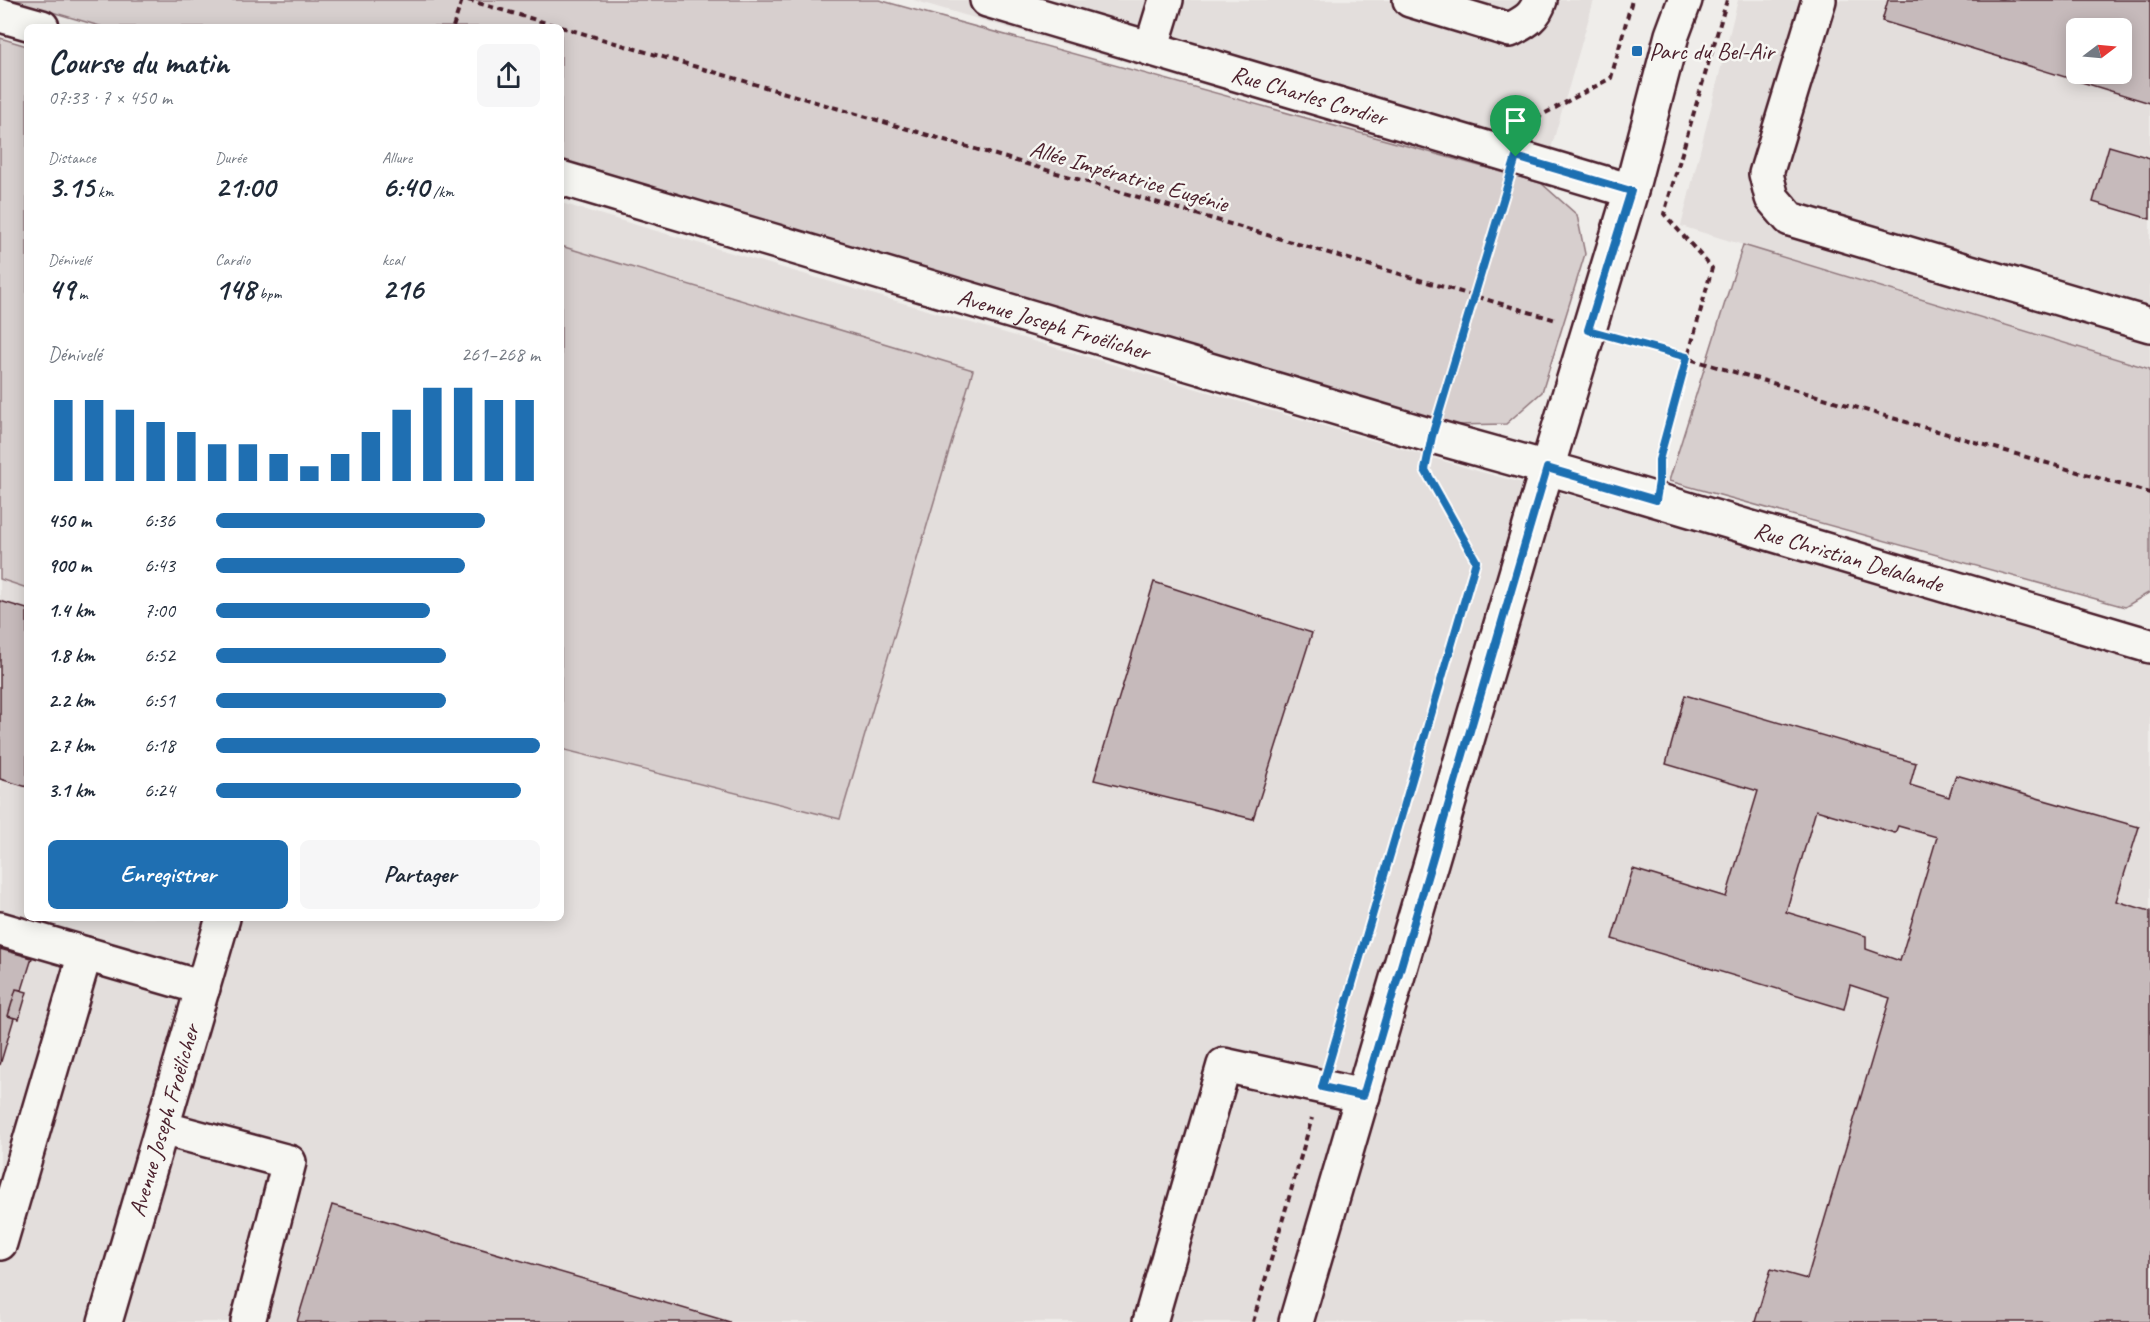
<!DOCTYPE html>
<html lang="fr">
<meta charset="utf-8">
<style>
:root{--surface:#fff;--page:#f6f6f7;--text:#1f2937;--muted:#747a83;--accent:#1f6fb2}
body{margin:0;font-family:Caveat,sans-serif;background:var(--page);color:var(--text);height:100vh;display:flex;flex-direction:column;font-size:22px;white-space:nowrap}
*{box-sizing:border-box;margin:0}
p{font-size:20px;color:var(--muted)}
.icon{flex:none;width:33px;height:33px;fill:none;stroke:currentColor;stroke-width:2;stroke-linecap:round;stroke-linejoin:round}
.map{position:relative;flex:1;overflow:hidden}
.details{position:absolute;left:24px;top:24px;width:540px;height:897px;display:flex;flex-direction:column;background:var(--surface);border-radius:9px;box-shadow:0 3px 15px #0003}
.details>*{flex:none}
.needle{width:39px;rotate:74deg}
.tools{position:absolute;left:2066px;top:18px;display:grid;gap:12px}
.tools a{display:grid;place-items:center;width:66px;height:66px;border-radius:9px;background:var(--surface);box-shadow:0 3px 15px #0003;font-size:30px}
.pin{position:absolute;display:grid;place-items:center;width:51px;height:51px;color:#fff;margin:-62px -26px;border-radius:50% 50% 50% 0;rotate:-45deg;box-shadow:0 0 6px #0007}
.pin .icon{rotate:45deg}
.round{display:grid;place-items:center;flex:none;width:63px;height:63px;border-radius:9px;background:var(--page)}
.headline{display:flex;align-items:center;justify-content:space-between;height:102px;padding:0 24px}
h1{font-size:33px;font-weight:800;line-height:45px}
.metrics{display:grid;grid-template-columns:repeat(3,1fr);gap:9px;height:102px;padding:6px 24px}
.metrics div{display:grid;align-content:center}
.metrics b{font-size:30px;font-weight:800}
.metrics small{font-size:16px;font-weight:400}
.metrics p{font-size:16px}
.chart{height:168px;padding:12px 24px}
.chart p{display:flex;justify-content:space-between}
.chart svg{width:100%;height:108px;margin-top:6px;stroke:var(--accent);stroke-width:6}
.action{display:flex;gap:12px;margin-top:auto;padding:12px 24px}
.action a{flex:1;height:69px;border-radius:9px;background:var(--accent);color:#fff;font-size:24px;font-weight:800;line-height:69px;text-align:center}
.action a+a{background:var(--page);color:var(--text)}
ul{padding:0 24px;list-style:none;font-size:20px}
li{display:grid;grid-template-columns:96px 72px 1fr;align-items:center;height:45px}
li i{height:15px;border-radius:8px;background:var(--accent)}
.map>svg:first-child{display:block}
.built{fill:#e3dedc;fill-rule:evenodd}
.green{fill:#d7cfce;stroke:#90777c;stroke-width:1.5}
.building{fill:#c6babb;stroke:#4a1f2b;stroke-width:1.5;fill-rule:evenodd}
.lines{fill:none;stroke-linecap:round;stroke-linejoin:round}
.minor-casing{stroke:#4a1f2b;stroke-width:38}
.path{stroke:#4a1f2b;stroke-width:4;stroke-dasharray:6 4.5;stroke-linecap:butt}
.minor{stroke:#f6f6f2;stroke-width:33}
.route-casing{stroke:#fff;stroke-width:12}
.route{stroke:#1f6fb2;stroke-width:8}
.poi-dot{fill:#1f6fb2;stroke:#f6f6f2;stroke-width:2}
.labels{text-anchor:middle;stroke-width:5;stroke-linejoin:round;paint-order:stroke}
.poi-label{font-size:24px;fill:#4a1f2b;stroke:#f6f6f2;text-anchor:start}
.street-label{font-size:24px;fill:#4a1f2b;stroke:#f6f6f2}
</style>
<div class="map">
<svg width="2150" height="1322" viewBox="0 0 2150 1322">
<rect width="100%" height="100%" fill="#efedea"/>
<filter id="ink" filterUnits="userSpaceOnUse"><feTurbulence type="fractalNoise" baseFrequency=".0167" numOctaves="2"/><feDisplacementMap in="SourceGraphic" scale="12" xChannelSelector="R" yChannelSelector="G"/><feConvolveMatrix kernelMatrix="1 2 1 2 8 2 1 2 1" color-interpolation-filters="sRGB"/></filter>
<g filter="url(#ink)">
<path class="built" d="M913,0H1594L1541,183Z
M1738,0H2150V369L1681,226ZM2076,28H2121V74H2076Z
M0,38L27,46V918H561V203L1481,472L2150,650V1322H0Z"/>
<path class="green" d="M11,0H879L1541,183L1577,215L1585,254L1542,392L1506,424L1454,425L561,162V27H103Z
M0,38L27,46V588L0,579Z
M1743,245L2150,369V592L2125,607L1669,481Z
M561,246L973,370L840,819L561,749Z"/>
<path class="building" d="M1888,0H2150V103L1882,21ZM2076,28H2121V74H2076Z
M2109,146L2150,158V219L2093,202Z
M1154,582L1312,633L1253,819L1094,780Z
M0,601L27,609V787L0,779Z
M1685,695L1916,763L1910,785L1949,797L1956,775L2139,827L2116,901L2150,911V1322H1755L1771,1269L1807,1279L1890,998L1850,985L1844,1009L1612,939L1633,869L1726,897L1758,791L1666,764ZM1816,810L1895,833L1898,826L1937,837L1900,961L1866,949V936L1786,912Z
M0,949L32,958L22,990L16,989L8,1016L14,1018L0,1065Z
M16,989L27,992L19,1019L8,1016Z
M332,1205L730,1322H297Z"/>
<g class="lines">
<g class="minor-casing">
<g id="minor">
<path id="s1" d="M987,0L1631,191"/>
<path d="M1410,0L1510,30C1525,22 1535,17 1540,0"/>
<path d="M1819,0L1766,174L1772,198L1790,219L2150,325"/>
<path d="M0,15L42,27"/>
<path d="M1151,49L1166,0"/>
<path id="s2" d="M561,178L1432,436L1572,475L2150,646"/>
<path d="M0,929L203,988"/>
<path d="M162,1128L289,1162L248,1322"/>
<path d="M0,1243L85,954"/>
<path id="s3" d="M105,1322L223,918"/>
<path d="M1150,1322L1224,1065L1363,1096"/>
<path d="M1296,1322L1547,468L1631,191L1672,35L1685,0"/>
</g>
</g>
<path class="path" d="M468,0L560,27
M453,27L462,0
M561,27L1556,320
M1527,123L1611,78L1632,0
M1621,339L2150,493
M1442,403L1506,189
M1659,465L1712,268L1664,214L1727,0
M1331,1054L1476,561L1425,469
M1253,1322L1312,1118"/>
<use href="#minor" class="minor"/>
</g>
</g>
<g class="lines" filter="url(#ink)">
<g class="route-casing">
<path id="route" d="M1516,157L1631,191L1588,330L1687,357L1659,460V482L1656,500L1547,468L1363,1096L1322,1087L1476,561L1425,470L1432,436Z"/>
</g>
<use href="#route" class="route"/>
</g>
<rect class="poi-dot" x="1631" y="45" width="12" height="12" rx="3"/>
<g class="labels">
<g class="poi-label">
<text x="1649" y="59">Parc du Bel-Air</text>
</g>
<g class="street-label">
<text dy="8" stroke="none"><textPath href="#s1" startOffset="336">Rue Charles Cordier</textPath></text>
<text transform="translate(1129 176) rotate(16)" y="8">Allée Impératrice Eugénie</text>
<text dy="8" stroke="none"><textPath href="#s2" startOffset="514">Avenue Joseph Froëlicher</textPath></text>
<text dy="8" stroke="none"><textPath href="#s2" startOffset="1342">Rue Christian Delalande</textPath></text>
<text dy="8" stroke="none"><textPath href="#s3" startOffset="210">Avenue Joseph Froëlicher</textPath></text>
</g>
</g>
</svg>
<div class="tools">
<a><svg class="needle" viewBox="-14 -14 28 28"><path d="M0-13l5 13h-10z" fill="#e53935"/><path d="M0 13l5-13h-10z" fill="#747a83"/></svg></a>
</div>
<div class="pin" style="left:1516px;top:157px;background:#1e9e55"><svg class="icon" aria-label="arrive" viewBox="0 0 24 24"><path d="M6 21V4h12l-3 4 3 4H6"/></svg></div>
<section class="details">
<div class="headline"><div><h1>Course du matin</h1><p>07:33 · 7 × 450 m</p></div><a class="round"><svg class="icon" aria-label="share" viewBox="0 0 24 24"><path d="M12 15V3M7 8l5-5 5 5M5 13v7h14v-7"/></svg></a></div>
<div class="metrics">
<div><p>Distance</p><b>3.15<small> km</small></b></div>
<div><p>Durée</p><b>21:00</b></div>
<div><p>Allure</p><b>6:40<small> /km</small></b></div>
</div>
<div class="metrics">
<div><p>Dénivelé</p><b>49<small> m</small></b></div>
<div><p>Cardio</p><b>148<small> bpm</small></b></div>
<div><p>kcal</p><b>216</b></div>
</div>
<div class="chart"><p><span>Dénivelé</span>261–268 m</p>
<svg viewBox="0 0 160 44" preserveAspectRatio="none"><path d="M5 44V11M15 44V11M25 44V15M35 44V20M45 44V24M55 44V29M65 44V29M75 44V33M85 44V38M95 44V33M105 44V24M115 44V15M125 44V6M135 44V6M145 44V11M155 44V11"/></svg>
</div>
<ul>
<li><b>450 m</b>6:36<i style="width:83%"></i></li>
<li><b>900 m</b>6:43<i style="width:77%"></i></li>
<li><b>1.4 km</b>7:00<i style="width:66%"></i></li>
<li><b>1.8 km</b>6:52<i style="width:71%"></i></li>
<li><b>2.2 km</b>6:51<i style="width:71%"></i></li>
<li><b>2.7 km</b>6:18<i style="width:100%"></i></li>
<li><b>3.1 km</b>6:24<i style="width:94%"></i></li>
</ul>
<div class="action"><a>Enregistrer</a><a>Partager</a></div>
</section>
</div>
